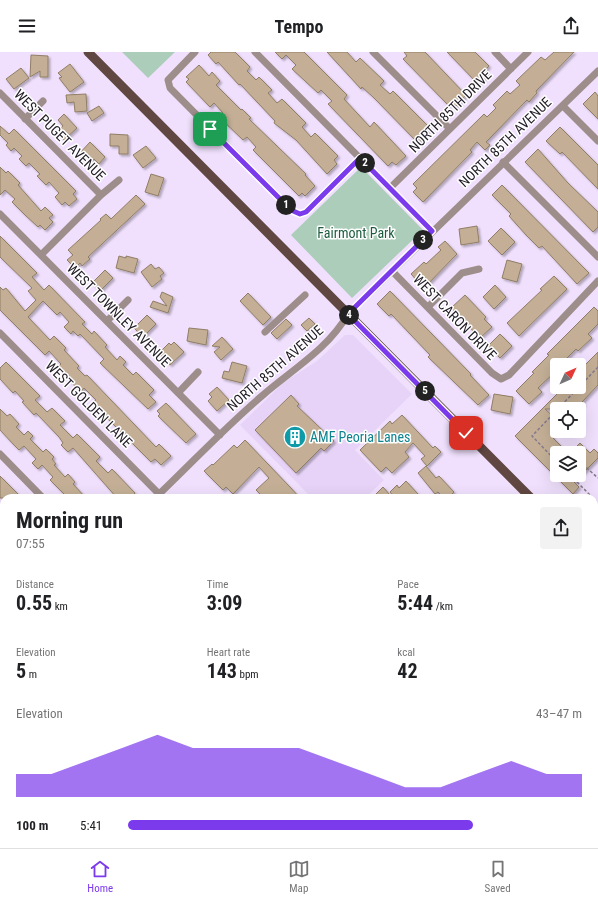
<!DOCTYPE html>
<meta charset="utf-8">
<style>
:root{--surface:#fff;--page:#f2f2f2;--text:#202124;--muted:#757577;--line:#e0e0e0;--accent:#7c3aed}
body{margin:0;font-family:"Roboto Condensed",sans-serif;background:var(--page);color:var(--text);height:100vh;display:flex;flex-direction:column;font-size:15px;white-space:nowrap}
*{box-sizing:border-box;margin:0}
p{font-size:13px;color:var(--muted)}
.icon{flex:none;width:22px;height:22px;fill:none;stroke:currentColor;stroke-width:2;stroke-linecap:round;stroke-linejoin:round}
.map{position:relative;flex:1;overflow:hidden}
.panel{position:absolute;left:0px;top:442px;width:598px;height:354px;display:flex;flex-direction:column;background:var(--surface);border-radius:12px 12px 0 0;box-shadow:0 4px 16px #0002}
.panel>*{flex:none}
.needle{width:26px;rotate:46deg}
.controls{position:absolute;left:550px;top:306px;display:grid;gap:8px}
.controls a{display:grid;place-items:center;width:36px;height:36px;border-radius:4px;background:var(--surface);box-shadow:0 4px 16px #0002;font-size:20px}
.pin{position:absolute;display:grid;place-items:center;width:34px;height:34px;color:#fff;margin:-17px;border-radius:8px;box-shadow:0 2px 6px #0006}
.km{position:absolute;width:20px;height:20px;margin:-10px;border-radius:50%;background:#222;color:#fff;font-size:11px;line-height:20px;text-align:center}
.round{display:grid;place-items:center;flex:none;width:42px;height:42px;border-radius:4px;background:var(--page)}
.summary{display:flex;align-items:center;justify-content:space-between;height:68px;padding:0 16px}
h1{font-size:22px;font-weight:700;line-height:30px}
.stats{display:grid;grid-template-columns:repeat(3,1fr);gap:6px;height:68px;padding:4px 16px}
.stats div{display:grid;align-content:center}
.stats b{font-size:20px;font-weight:700}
.stats small{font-size:11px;font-weight:400}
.stats p{font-size:11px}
.chart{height:112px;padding:8px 16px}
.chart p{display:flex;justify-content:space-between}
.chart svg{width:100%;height:72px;margin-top:4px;fill:var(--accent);opacity:.7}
ul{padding:0 16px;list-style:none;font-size:13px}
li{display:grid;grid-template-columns:64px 48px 1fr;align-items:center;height:30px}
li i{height:10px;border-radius:5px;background:var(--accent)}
header{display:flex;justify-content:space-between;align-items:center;height:52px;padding:0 16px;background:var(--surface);font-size:18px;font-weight:700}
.menu{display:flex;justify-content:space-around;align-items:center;height:56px;border-top:1px solid var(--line);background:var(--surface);font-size:11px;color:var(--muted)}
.menu a{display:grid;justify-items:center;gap:2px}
.menu .active{color:var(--accent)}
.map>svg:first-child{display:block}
.built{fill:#e7d3f7}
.green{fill:#abcdba}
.building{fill:#c4af96;stroke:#907d65;filter:url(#shadow)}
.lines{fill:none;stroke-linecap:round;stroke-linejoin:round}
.path{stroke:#857a8d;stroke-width:1.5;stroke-dasharray:3 2;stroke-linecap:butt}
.minor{stroke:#9e8e8b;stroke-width:7}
.major{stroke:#604741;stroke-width:9}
.route-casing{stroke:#fff;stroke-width:8}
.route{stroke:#7c3aed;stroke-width:5}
.labels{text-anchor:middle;stroke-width:3;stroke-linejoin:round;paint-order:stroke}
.street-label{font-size:14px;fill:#211b25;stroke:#fff}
.park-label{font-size:14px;fill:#1d5c3f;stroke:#fff}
.culture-label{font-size:14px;fill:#0d838f;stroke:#fff;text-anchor:start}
</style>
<header><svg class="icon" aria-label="menu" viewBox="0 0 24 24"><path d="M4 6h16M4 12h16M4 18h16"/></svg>Tempo<svg class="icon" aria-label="share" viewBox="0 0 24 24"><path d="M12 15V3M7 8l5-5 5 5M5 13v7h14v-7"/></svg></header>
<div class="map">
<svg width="598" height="796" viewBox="0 0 598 796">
<defs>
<filter id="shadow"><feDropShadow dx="2" dy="2" stdDeviation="1" flood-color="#0004"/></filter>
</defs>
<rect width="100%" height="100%" fill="#f0e0fd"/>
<path class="built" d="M345,283H353L412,342L355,398L384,428L365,446H312L240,373L284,330L317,309Z"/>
<path class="green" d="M122,0H175L148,26Z
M361,115L423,178L352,246L291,183Z
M437,792H528L532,796H433Z"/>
<path class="building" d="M211,0H235L250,15L247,19L256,28L259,25L272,38L268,41L277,51L282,47L306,71L302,75L311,85L315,81L338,104L334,108L337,112L327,122L296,88L274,71L275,69L240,32L239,33L218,10L216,12L208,3Z
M275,0H304L347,43L344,47L370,75L374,70L406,104L396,113L392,110L388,114L328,52L332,49L321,38L318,41L292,17L296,13L286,3L282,7Z
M327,0H347L356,10L360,6L384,29L380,33L390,42L393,39L430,76L427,79L428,81L418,91L374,46L362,35L361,37Z
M404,0H425L466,43L456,54L452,50L449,54L403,7L407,4Z
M447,0H475L489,14L485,18L488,22L478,32Z
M554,0H574L536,39L537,41L529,50L527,48L490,86L486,90L490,93L485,98L477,90L470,98L472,100L423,150L413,140L417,136L413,132L484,62L487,65L496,56L493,53L507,39L510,42L520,33L516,29L541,5L545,8Z
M31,3L48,4V25H40V19L30,25Z
M70,12L84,30L70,40L59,26L62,25L58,21Z
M199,13L209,24L212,20L220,29L216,33L241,58L242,57L251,66L249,67L306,122L305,123L315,134L305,144L302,141L299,144L253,98L256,95L247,85L243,88L219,65L223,61L214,51L210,55L186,30L189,27L186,25Z
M21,16L29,26L14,37L6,27Z
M595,40L598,44V67L583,52Z
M86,42L87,59L75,60L74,50L67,51L66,43Z
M99,54L104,61L92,69L87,61Z
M64,62L77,76L64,88L57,80L63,74L58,68Z
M0,74L9,82L14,77L76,139L73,142L77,147L69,154L65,150L62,153L55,145L59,141L49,130L46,133L37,124L40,122L29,111L26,114L19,107L22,104L14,96L11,99L6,93L8,91L0,83Z
M560,75L598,113V137L562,100L560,102L546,89Z
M110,82L128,83V102H119V94H110Z
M90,90L105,105L99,112L94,107L88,113L78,103Z
M146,94L156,106L143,116L133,103Z
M538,97L568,131L598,160V175L593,180L525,110Z
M0,115L6,121L8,119L20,131L18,133L41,159L45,155L53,163L49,166L53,170L45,178L40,173L38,175L25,163L12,150L15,147L5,138L0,143Z
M151,122L164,126L158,144L145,140Z
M502,133L589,221L577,232L542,194L539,196L526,183L509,164L511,162L492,143Z
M136,143L145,152L88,205L90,207L82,214L80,211L75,216L67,208L73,203L68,198L101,168L100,167L106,162L111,167Z
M477,174L479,190L461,193L459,177Z
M501,176L515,190L502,203L488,189Z
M0,184L37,221L32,225L44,238L49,233L85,270L82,272L92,282L94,279L107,293L105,295L117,308L120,304L126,310L123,313L133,323L136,320L154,338L149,343L156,350L148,357L100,311L104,307L80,282L78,284L73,279L71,282L64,275L69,270L60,260L57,263L43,249L28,265L50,288L54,284L66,296L64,298L79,314L77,316L85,324L87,323L156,395L159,392L171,404L161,413L155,407L151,410L92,351L96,348L84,336L81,340L57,316L61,312L49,299L45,303L0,258V235L3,238L6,236L25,259L36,248L28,239L32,236L0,205Z
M445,189L457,202L424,236L411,222L424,210L426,212L441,198L438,195Z
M119,204L126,206V204L138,207L134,221L116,216Z
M507,208L522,212L517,230L502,226Z
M151,212L155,217L159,215L164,221L160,224L162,227L152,235L141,220Z
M105,218L113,226L100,239L92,231Z
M554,224L567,237L519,284L507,271L542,238L540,237Z
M495,233L506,245L494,257L483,245Z
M390,239L471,322L470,323L489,343L478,353L428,305L430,303L391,262L389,264L377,252Z
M162,240L173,245L168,261L150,255L153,249L167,254L160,245Z
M248,241L271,265L263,273L240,249Z
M465,243L486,265L484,267L492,275L480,286L451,256Z
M594,255L598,259V272L588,282L592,286L578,299L576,297L560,313H557L556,319L538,336L542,340L529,352L516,339L534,321L532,320L549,303L547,302Z
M147,263L156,272L143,285L134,276Z
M309,266L315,272L307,279L301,273Z
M286,267L292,273L277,287L271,281Z
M189,276L208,278L206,293L187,289Z
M500,282L512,294L500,306L488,294Z
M222,285L233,297L221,308L214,300L220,295L212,294Z
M174,290L184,300L170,313L159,301L169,291L171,293Z
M598,300V333L582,350L584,352L579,357H545L557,368V379L552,385L565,398L562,401H557V405L553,409L557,412V423H579V401H570L580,391L590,401L594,397L598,401V406L574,430L579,435L573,442L515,384L564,335H579V319Z
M6,310L40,344L35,348L47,360L52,356L65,369L60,373L73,386L77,382L100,405L96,409L108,421L112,417L135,441L130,446H117L73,396L68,400L61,393L63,391L59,385L36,361L34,363L22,350L24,349L15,339L13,341L0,327V316Z
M232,310L247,314L242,331L222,326L224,319L229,320Z
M217,335L229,348L217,359L208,349L212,345L209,342Z
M494,342L513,345L510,362L491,358Z
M291,343L299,352L297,354L334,389L324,399L321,396L296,421L255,378Z
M166,351L196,382L186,391L158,364L160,362L157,359Z
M0,357L7,364L10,362L19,372L16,375L24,383L28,379L33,384L30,387L43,400L46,397L54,405L52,407L56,412L54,413L65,425L68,422L75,430L73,432L86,446H68L50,428L53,425L42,413L38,417L32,411L36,407L24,394L19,398L14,393L0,378Z
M402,363L433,396L435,394L441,400L427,414L421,407L425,404L413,391L405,400L409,405L392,421L386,415L381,420L360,398L390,369L392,372Z
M245,388L290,435L300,446H257L261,443L256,438L269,426L259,415L233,442L226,435L223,438L204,419L212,412L213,413L234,393L237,396Z
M426,414L436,426L439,424L454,440L452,442L455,446H444L438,440L435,442L418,421Z
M0,424L22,446H0Z
M406,429L418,442L413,446H395L390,440L397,433L399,436Z
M383,435L390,443L387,446H372Z"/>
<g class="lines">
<path class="path" d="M564,350L571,357
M558,357L598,315
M557,358L532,384L557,410
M579,365L585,370
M579,409L598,426
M570,423L593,446
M594,447L598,450"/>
<path class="minor" d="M195,0L168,28L170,36L291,158L300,162L306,160L360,106
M255,0L432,179
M373,0L450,77
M495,0L511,17
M0,41L101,143
M563,54L598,89
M25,67L43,49
M503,110L598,205
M390,136L528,0
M0,162L220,383
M41,203L101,143L119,128
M392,219L492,321L501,327L509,323L598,229
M428,255L462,221L479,217
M107,269L128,248
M265,280L305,243
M0,281L159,442
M178,341L198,320
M0,402L43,446
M155,446C191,412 225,375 263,343C293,317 328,297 348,262L598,19
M0,525L4,529
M0,595L4,591
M0,649L4,653
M96,792L99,796
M221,792L228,796
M66,793L68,792"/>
<path class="major" d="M88,0L531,446
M594,509L598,513
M594,615L598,611
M594,634L598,630
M404,796L409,792
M425,796L429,792"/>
</g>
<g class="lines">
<g class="route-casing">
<path id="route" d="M210,77L291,158L300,162L306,160L360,106L432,179L348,262L466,381"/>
</g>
<use href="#route" class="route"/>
</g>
<defs>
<g id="building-disc" transform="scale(1.15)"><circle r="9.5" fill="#0f9aa8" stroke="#fff"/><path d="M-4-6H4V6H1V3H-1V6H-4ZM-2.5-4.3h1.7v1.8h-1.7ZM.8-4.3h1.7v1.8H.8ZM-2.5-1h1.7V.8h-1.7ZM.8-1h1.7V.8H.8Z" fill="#fff"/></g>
</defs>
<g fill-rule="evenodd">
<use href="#building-disc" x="295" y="385"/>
</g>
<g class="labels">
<g class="street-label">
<text transform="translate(450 59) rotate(-45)" y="5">NORTH 85TH DRIVE</text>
<text transform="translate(60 83) rotate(45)" y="5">WEST PUGET AVENUE</text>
<text transform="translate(505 90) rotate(-44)" y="5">NORTH 85TH AVENUE</text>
<text transform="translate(119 263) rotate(45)" y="5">WEST TOWNLEY AVENUE</text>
<text transform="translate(455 265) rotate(46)" y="5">WEST CARON DRIVE</text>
<text transform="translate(275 316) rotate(-41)" y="5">NORTH 85TH AVENUE</text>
<text transform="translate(89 352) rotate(45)" y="5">WEST GOLDEN LANE</text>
</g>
<g class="park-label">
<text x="356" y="186">Fairmont Park</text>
</g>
<g class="culture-label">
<text x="310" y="390">AMF Peoria Lanes</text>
</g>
</g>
</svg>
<div class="controls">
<a><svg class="needle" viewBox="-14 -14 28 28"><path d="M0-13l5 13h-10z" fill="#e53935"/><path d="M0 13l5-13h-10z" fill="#757577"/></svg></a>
<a><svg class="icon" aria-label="locate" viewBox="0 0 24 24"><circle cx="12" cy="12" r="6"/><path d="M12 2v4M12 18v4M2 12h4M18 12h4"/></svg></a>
<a><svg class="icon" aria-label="layers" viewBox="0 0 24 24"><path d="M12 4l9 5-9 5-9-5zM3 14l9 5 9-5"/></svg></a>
</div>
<div class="pin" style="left:210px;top:77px;background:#1e9e55"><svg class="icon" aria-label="arrive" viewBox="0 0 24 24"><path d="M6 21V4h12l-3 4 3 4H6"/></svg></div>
<div class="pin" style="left:466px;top:381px;background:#d93025"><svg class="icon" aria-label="check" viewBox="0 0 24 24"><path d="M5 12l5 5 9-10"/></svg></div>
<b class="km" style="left:286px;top:153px">1</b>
<b class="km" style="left:365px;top:111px">2</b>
<b class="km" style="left:423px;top:188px">3</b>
<b class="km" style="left:349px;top:263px">4</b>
<b class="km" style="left:425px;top:339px">5</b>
<section class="panel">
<div class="summary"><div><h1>Morning run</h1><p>07:55</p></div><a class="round"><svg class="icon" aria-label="share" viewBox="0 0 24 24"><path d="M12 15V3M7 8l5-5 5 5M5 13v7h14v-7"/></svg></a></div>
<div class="stats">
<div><p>Distance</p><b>0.55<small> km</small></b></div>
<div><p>Time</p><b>3:09</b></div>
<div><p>Pace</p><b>5:44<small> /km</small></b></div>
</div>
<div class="stats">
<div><p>Elevation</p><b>5<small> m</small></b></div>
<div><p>Heart rate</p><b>143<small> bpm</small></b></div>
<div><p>kcal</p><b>42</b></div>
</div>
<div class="chart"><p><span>Elevation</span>43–47 m</p>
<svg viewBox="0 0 160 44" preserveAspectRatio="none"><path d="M0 44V30L10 30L20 22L30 14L40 6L50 14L60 14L70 14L80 14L90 22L100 30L110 38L120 38L130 30L140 22L150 30L160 30V44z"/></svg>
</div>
<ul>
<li><b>100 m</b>5:41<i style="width:76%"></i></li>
</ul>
</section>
</div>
<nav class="menu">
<a class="active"><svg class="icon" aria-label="home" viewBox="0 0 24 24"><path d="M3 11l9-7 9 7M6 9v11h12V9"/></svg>Home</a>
<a><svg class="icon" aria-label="map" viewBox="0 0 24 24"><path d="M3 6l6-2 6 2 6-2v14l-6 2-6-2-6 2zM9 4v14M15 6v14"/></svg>Map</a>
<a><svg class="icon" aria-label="saved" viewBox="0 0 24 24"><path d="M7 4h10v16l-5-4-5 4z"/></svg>Saved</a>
</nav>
